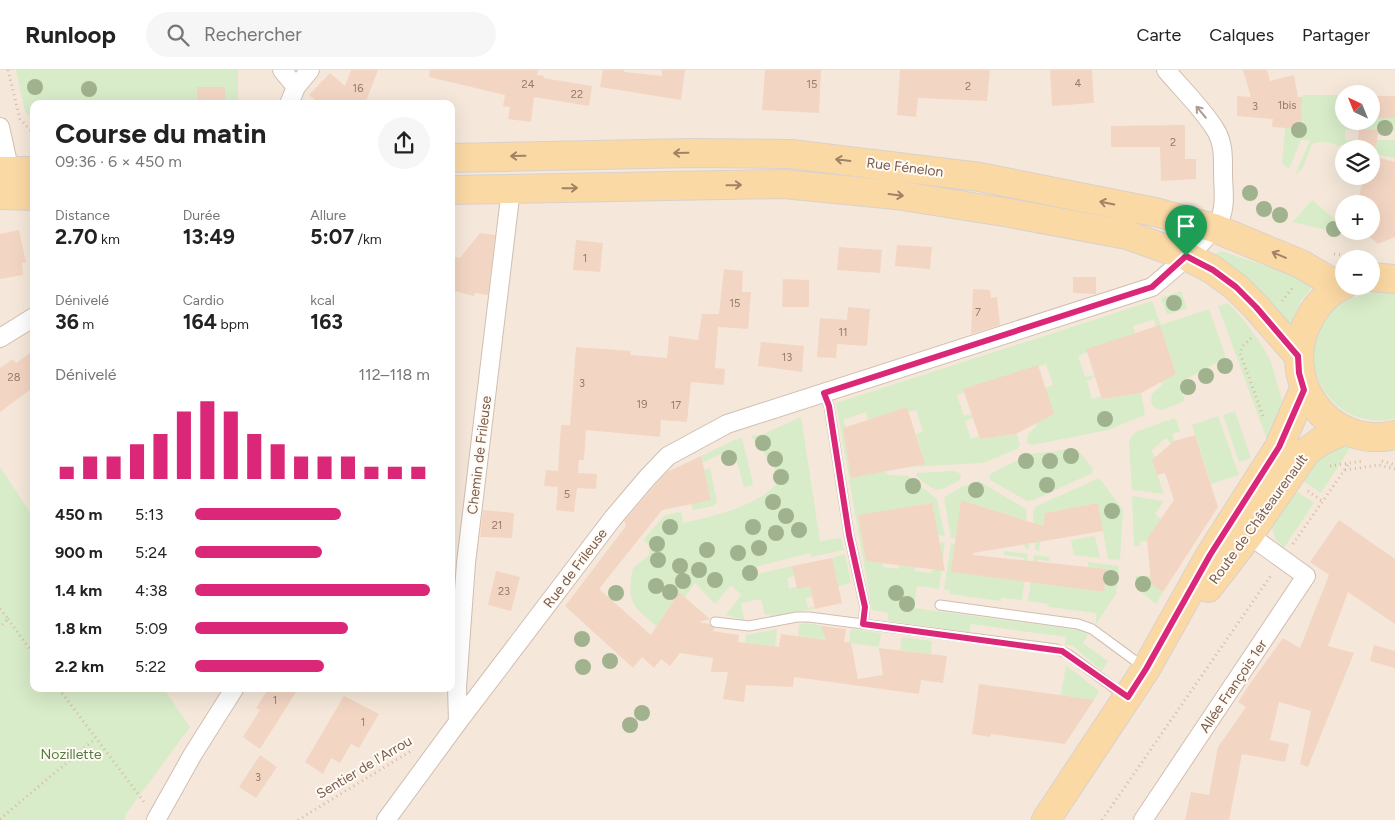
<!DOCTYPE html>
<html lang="fr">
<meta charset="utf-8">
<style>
:root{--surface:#fff;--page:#f6f6f6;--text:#222;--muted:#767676;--line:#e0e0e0;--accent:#db2777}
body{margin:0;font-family:Figtree,sans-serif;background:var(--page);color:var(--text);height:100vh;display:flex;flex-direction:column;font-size:19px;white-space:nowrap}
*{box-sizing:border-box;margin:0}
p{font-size:16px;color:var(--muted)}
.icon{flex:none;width:28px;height:28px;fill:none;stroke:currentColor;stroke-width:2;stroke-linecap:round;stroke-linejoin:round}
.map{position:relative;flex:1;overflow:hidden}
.drawer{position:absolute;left:30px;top:30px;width:425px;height:592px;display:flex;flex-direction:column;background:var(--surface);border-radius:10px;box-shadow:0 5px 20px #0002}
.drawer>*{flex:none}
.needle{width:32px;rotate:317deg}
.controls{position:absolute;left:1335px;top:15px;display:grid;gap:10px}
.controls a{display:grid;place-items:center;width:45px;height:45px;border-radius:50%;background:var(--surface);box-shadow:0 5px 20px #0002;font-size:25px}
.pin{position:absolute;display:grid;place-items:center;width:42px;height:42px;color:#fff;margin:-51px -21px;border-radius:50% 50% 50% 0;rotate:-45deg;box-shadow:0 0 5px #0007}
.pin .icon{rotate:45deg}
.round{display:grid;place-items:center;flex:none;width:52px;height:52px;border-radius:26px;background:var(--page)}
.head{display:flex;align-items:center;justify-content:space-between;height:85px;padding:0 25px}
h1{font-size:28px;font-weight:700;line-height:38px}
.figures{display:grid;grid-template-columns:repeat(3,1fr);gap:8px;height:85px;padding:5px 25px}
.figures div{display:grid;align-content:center}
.figures b{font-size:21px;font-weight:700}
.figures small{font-size:14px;font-weight:400}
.figures p{font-size:14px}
.chart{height:140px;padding:10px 25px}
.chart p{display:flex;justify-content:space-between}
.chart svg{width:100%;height:90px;margin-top:5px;stroke:var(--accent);stroke-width:6}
ul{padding:0 25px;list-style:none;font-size:16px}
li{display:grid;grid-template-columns:80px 60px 1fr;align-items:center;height:38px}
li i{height:12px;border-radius:6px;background:var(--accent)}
header{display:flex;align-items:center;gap:30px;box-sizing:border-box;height:70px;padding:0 25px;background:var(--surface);border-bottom:1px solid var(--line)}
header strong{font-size:24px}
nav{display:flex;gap:28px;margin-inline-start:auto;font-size:18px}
.search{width:350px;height:45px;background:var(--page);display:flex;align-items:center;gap:12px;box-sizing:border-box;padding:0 18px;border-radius:28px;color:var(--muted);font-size:19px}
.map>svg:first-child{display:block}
.residential{fill:#f5e8da;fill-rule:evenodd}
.green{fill:#d8ecc9}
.building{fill:#f3d5c3}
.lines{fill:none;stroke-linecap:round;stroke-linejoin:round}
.lane-casing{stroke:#d1beb0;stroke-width:11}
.street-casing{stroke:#d1beb0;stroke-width:20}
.primary-casing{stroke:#dad1cd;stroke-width:30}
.path{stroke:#d9b8a5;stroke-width:3;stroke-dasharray:1 4;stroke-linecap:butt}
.lane{stroke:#fff;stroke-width:9}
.street{stroke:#fff;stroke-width:18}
.primary{stroke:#fbd9a5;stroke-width:28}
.tree{fill:#a0b28e}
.oneway{stroke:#af9d94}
.oneway2{stroke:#a18267}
.route-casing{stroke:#fff;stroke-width:10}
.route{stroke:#db2777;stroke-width:6}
.labels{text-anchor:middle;stroke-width:4;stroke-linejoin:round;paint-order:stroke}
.number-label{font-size:11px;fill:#987a6a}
.street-label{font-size:14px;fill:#7a5c4d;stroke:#fffaf3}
.park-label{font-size:14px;fill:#537a41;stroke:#fffaf3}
</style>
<header>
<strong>Runloop</strong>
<div class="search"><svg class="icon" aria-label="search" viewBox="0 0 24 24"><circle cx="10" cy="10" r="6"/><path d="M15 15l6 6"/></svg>Rechercher</div>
<nav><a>Carte</a><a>Calques</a><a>Partager</a></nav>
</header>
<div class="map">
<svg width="1395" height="750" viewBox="0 0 1395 750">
<rect width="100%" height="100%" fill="#fdf6ec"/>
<path class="residential" d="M0,0H1395V750H0ZM1344,24H1371V51H1344ZM34,34H451V619H34ZM1344,79H1371V106H1344ZM1344,134H1371V161H1344ZM1344,189H1371V216H1344Z"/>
<path class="green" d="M16,0H238V34H225V17H197V34H34V51L25,42Z
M1302,25H1344V51H1371V48H1395V60L1345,59V70H1358L1357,79L1346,74L1338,76C1331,72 1319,71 1312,74L1303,98L1295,105L1310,70H1301L1289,99L1282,93L1285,58L1293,43H1302Z
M1375,70H1395V88L1371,83Z
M1312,130L1344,157V161H1348L1351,164L1348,165L1293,152Z
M1221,181L1316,212L1301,231L1290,255L1216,189L1215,184Z
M1181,221L1187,238L1167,245L1161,228Z
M1374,222L1395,224V348C1385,352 1371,351 1361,348C1314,335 1295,271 1335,238C1347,229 1360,225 1374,222Z
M1152,231L1161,255L1209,239L1226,287L1179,313L1185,331L1162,340L1153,337L1151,331L1152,324L1162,315L1161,312L1176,304L1160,255L1156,257L1154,249L1133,256L1135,263L1078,286L1085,307L1094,305L1095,307L1087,311L1092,329L1101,326L1103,329L1141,323L1145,345L1108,360L1032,375L1027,373L1028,365L1036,356L1045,318L1053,315L1046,294L964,319V322L957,325L964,346L971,344L973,348L965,351L971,369L979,366L980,369L1017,364L1020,375L1017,379L983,393L907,397L923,388L916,364L923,361L916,340L909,342L907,337L868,350L866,342L843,350L846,357L843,358L851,407L884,401L889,405L908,406L937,429L945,466L912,461L936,458L932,433L858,446L866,491L883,493V497L898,499L899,495L915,497V501L931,503L932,500H937L922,469L945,473L939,519L917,516L914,538L1081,560L1088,565L1083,573L1108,591L1102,601L1073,576L1065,575L1066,567L971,554L969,562L888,551V543L872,540L836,333Z
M1228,233L1244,250L1261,274L1271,292L1284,337L1270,378L1218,236Z
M1235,341L1251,388L1239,392L1223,345Z
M1218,346L1239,405L1211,414L1192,355Z
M801,347L820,471L841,468L844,480L811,487L810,483L755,497L758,504L792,496L794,506L787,508L789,518L810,516L813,526L806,528L808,538L815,536L816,538L771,548L770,544L765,545L761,529L741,533L744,550L726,545L741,525L731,515L715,534L695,513L685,527L679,522L661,549L663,562C636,537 625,538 633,498L649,485L650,476L643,470L665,445L681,442L683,453C710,447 759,436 776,414L775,398L751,366L763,364Z
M1174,348L1176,350L1180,361L1172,364L1174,371L1171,374L1166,368L1151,381L1156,387L1152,390L1164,424L1132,420L1129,372L1132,366L1136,362Z
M742,368L753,413L751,416L744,417L734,382L728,381L702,393L701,386L734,370Z
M1337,375L1350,378L1321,423L1296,406Z
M1072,379L1079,381L1093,399L1092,403L1034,430L1027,431L990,410V404L1030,384Z
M0,397L30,442L34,440V619H164L190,657L126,744L124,750H0Z
M710,398L717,432L713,436L693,440L691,434L711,429L704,400Z
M955,401L961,404L960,410C935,423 939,424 916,406L917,403Z
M1097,409L1101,410L1123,440L1120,490L1108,489L1098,433L1045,443L1039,481L1035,480L1033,442L1035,437Z
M979,411L1026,439L1029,479L1025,478L1019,448L961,430L956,469L951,468L944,427L962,417Z
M1289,416L1314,433L1284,478L1276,470L1271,455Z
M1132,426L1164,431L1155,444L1161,449L1147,471L1139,472L1140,476H1134Z
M1095,466L1100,488L1074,485L1071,470Z
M951,473L966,476L952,502L1021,511L1024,488L1004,485V481L1028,484L1022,530L1001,528V531L949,524L950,520L944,519Z
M845,484L851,513L838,516L832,488Z
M1034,485L1050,487L1049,491L1038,490L1035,513L1104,522L1107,499L1088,497V492L1119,496L1116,524L1096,554V543L1048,537L1049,534L1028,531Z
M1135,506H1150L1151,514L1163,522L1156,534L1140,521Z
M805,553L830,557L828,570L798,566L799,555Z
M777,559L775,577L745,573L746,565Z
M851,559L881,563L879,577L849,573Z
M902,567L932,571L931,584L900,580Z
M1066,595L1099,621L1094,630L1061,625Z"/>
<path class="building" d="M351,0H378L365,34H320L309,25L330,3L345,16Z
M430,0H538L537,5L544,6L543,8L592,16L589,36L534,27L531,52L508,49L510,37L503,36L505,25L429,7Z
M603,0H624V2L662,6V0H685L681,30L600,17Z
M765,0H821L819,43L762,40Z
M900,0H990L987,31L918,28L916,47L897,45Z
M1050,0H1092L1094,33L1052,36Z
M1243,0H1267L1270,11L1294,5L1298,27H1302L1301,59L1272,57L1273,49L1237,46V26L1251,27Z
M197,17H225V34H197Z
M1371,26H1395V48H1371Z
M1185,55V89H1196V109L1161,111L1160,77H1111V56Z
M1359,59L1379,60L1375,79H1357Z
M1371,86L1395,92V167L1378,174L1363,161H1371V134H1357L1364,106H1371Z
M19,160L26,193H22L23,205L0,209V164Z
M480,163L495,165L488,225L475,223L474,226L451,220V186L460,188Z
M576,170L603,173L600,202L573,200Z
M897,175L932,177L930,199L895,196Z
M839,177L882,180L880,203L837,200Z
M724,199L743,201L742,222H751L748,259L718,257L715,298L725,299L724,315L691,312L687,352L661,350L660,367L586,360L584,390H579L578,403L597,404L596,419L577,418L574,442L556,440L558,417L544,416L546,400L558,401L561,355H570L576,277L631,281L630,285L667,288L669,266L698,270L702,244H719Z
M1073,207H1096V224L1073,223Z
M783,209L809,210V237H782Z
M973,219L990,220L991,228L997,227L1000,255L971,264Z
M848,237L870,239L867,276L837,274L836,288L817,287L820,248L847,250Z
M1160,255L1176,304L1141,323L1102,329L1086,279Z
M761,272L804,276L802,302L758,296Z
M34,280V317L0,342V298L13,289L16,293Z
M1038,295L1054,344L1016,364L980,369L963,319Z
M907,337L925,394L851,408L843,358Z
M1195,365L1218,437L1163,522L1151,514L1147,469L1174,430L1165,403L1157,405L1152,390L1174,371Z
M701,386L711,430L662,440L599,519L651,565L679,522L710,549L699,552L709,554L715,558L712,561L739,565L738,572L779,577L781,564L826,570L821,556L846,559L844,572L851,573L858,609L883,605L879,578L947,586L943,613L921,610L919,624L794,607L793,617L746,615L744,632L723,629L728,602H711L713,588L680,583L670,596L661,589L654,598L642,587L633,598L565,536L626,456L624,451L655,415L667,402Z
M961,430L1043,456L1045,443L1098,433L1103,461L973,483V485L1107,499L1104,522L951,502Z
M932,433L945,501L866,491L858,445Z
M483,440L514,443L512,468L480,467Z
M1339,450L1395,489V554L1348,522L1328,576L1354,583L1308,697L1300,694L1311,641L1279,632L1270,670L1289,674L1285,692L1242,684L1229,750H1185L1191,722L1209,725L1218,677L1246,637L1238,632L1249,615L1283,568L1300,578L1329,505L1310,492Z
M832,488L842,533L815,539L810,516L797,519L792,496Z
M496,501L520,507L511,541L488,535Z
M1374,575L1395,581V598L1370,591Z
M979,614L1067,626L1094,630L1065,674L991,664L990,667L972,664Z
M268,619H298L260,679L243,667L260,640L256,638Z
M344,626L379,644L359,678L351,674L340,693L331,688L323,704L305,692Z
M260,685L277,697L256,728L239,717Z"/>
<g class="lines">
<g class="lane-casing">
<path id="lane" d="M824,323L829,336L849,465L865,537L863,554
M940,535L1078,554L1092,559L1145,598
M715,552L749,556L797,547H809L1056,579L1068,584L1125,626"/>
</g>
<g class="street-casing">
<path id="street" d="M282,0L296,17
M289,34L296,17L310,0
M0,57L12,111
M0,268L34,247
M458,652L457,617L466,493L511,119
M156,750L193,684L234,619
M386,750L458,652L613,448L647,408L668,386L727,354L1152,217C1171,201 1213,167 1221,146C1226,133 1223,117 1223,104C1223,88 1224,73 1215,59C1202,38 1182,19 1166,0
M1143,750L1306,506L1249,465"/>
</g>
<g class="primary-casing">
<path id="primary" d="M451,88L693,83L791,84L980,107L1155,142L1214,158L1301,194L1340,217
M0,101H34
M451,120L784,114L896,125L1010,143L1127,165L1186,186L1213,200L1236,217L1256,237L1298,285
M0,125L34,126
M1371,207L1395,209
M1344,215C1330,221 1318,233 1311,246C1275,305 1326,381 1395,365
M1208,518L1249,465L1306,382L1321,371L1345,360
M1046,750L1146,599L1210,485L1279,377L1304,319"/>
</g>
<path class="path" d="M8,0L20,49L34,64
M1334,184L1358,187
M1282,231L1294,216
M1251,268L1242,277L1240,283L1264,349
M1382,391L1395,395
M1330,396L1363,391
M1345,400L1379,395L1395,399
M1308,421L1322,431
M1293,474L1350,392
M0,539L8,549L0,557
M8,549L34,585
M59,619L144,732
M0,749L95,669
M298,750L411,681
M1102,750L1272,504"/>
<use href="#lane" class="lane"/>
<use href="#street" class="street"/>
<use href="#primary" class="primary"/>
</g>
<g class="tree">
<circle cx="35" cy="17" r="8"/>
<circle cx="89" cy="19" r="8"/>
<circle cx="1385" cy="58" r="8"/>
<circle cx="1299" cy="60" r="8"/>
<circle cx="1250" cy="123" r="8"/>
<circle cx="1264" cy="139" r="8"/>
<circle cx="1280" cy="145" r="8"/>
<circle cx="1334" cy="159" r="8"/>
<circle cx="1174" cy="233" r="8"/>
<circle cx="1225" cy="296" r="8"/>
<circle cx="1206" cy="306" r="8"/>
<circle cx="1188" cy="317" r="8"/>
<circle cx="1105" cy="349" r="8"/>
<circle cx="763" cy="373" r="8"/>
<circle cx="1071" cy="386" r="8"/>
<circle cx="729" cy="388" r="8"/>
<circle cx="775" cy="389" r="8"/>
<circle cx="1026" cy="391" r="8"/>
<circle cx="1050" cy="391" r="8"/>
<circle cx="781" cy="407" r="8"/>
<circle cx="1047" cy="415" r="8"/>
<circle cx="913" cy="416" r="8"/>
<circle cx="976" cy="420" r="8"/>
<circle cx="773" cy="432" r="8"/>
<circle cx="1112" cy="441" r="8"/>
<circle cx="786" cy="446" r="8"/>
<circle cx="670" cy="457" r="8"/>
<circle cx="753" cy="457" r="8"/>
<circle cx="799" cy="460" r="8"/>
<circle cx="776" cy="463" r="8"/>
<circle cx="657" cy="474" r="8"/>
<circle cx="759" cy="478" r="8"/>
<circle cx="707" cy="480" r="8"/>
<circle cx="738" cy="483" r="8"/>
<circle cx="658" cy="490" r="8"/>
<circle cx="680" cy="496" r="8"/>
<circle cx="699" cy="500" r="8"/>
<circle cx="750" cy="503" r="8"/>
<circle cx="1111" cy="508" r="8"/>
<circle cx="715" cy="510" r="8"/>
<circle cx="683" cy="511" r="8"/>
<circle cx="1143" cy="514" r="8"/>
<circle cx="656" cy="516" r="8"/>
<circle cx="670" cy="522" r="8"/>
<circle cx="616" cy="523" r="8"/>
<circle cx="896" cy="523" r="8"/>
<circle cx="907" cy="534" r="8"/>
<circle cx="582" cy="569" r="8"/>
<circle cx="610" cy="591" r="8"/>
<circle cx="583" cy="597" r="8"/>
<circle cx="642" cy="643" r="8"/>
<circle cx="630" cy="655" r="8"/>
</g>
<defs><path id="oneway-shaft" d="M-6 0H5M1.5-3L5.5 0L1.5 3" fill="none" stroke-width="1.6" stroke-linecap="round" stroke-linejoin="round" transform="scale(1.25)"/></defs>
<use class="oneway" href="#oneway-shaft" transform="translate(1201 42) rotate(-130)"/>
<g class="oneway2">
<use href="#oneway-shaft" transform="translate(681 83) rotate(179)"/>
<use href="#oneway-shaft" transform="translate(518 86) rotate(179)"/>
<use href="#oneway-shaft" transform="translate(843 90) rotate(-173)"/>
<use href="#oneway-shaft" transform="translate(734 115) rotate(-1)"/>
<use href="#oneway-shaft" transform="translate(570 118) rotate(-1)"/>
<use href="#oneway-shaft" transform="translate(896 125) rotate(7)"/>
<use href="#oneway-shaft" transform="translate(1107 133) rotate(-169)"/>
<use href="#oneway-shaft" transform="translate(1279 185) rotate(-157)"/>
</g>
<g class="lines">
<g class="route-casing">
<path id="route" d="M1186,186L1213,200L1236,217L1256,237L1298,286L1299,303L1304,320L1279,377L1210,485L1146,599L1128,627L1062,581L863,554L865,537L849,465L829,336L824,323L1152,217Z"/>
</g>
<use href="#route" class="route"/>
</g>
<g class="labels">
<g class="number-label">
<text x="1078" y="17">4</text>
<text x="528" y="18">24</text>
<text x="812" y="18">15</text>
<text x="968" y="20">2</text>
<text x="358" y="22">16</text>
<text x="577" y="28">22</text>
<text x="1287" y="39">1bis</text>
<text x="1255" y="40">3</text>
<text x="1173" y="76">2</text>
<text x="585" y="192">1</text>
<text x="735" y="237">15</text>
<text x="978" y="246">7</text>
<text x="843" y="266">11</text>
<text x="787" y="291">13</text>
<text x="14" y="311">28</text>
<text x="582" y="317">3</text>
<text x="642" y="338">19</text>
<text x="676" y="339">17</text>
<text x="567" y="428">5</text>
<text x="497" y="459">21</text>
<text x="504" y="525">23</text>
<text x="275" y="634">1</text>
<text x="363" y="656">1</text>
<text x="258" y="711">3</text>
</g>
<g class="street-label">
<text transform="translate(905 97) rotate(7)" y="5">Rue Fénelon</text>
<text transform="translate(479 385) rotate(-83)" y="5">Chemin de Frileuse</text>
<text transform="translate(1258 449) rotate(-54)" y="5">Route de Châteaurenault</text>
<text transform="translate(575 498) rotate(-53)" y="5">Rue de Frileuse</text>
<text transform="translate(1233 616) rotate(-56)" y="5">Allée François 1er</text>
<text transform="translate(364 697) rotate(-31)" y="5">Sentier de l'Arrou</text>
</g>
<g class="park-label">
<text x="71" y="689">Nozillette</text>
</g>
</g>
</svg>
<div class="controls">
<a><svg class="needle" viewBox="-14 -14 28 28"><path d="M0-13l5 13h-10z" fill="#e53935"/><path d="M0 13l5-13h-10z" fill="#767676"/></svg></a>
<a><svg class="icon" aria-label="layers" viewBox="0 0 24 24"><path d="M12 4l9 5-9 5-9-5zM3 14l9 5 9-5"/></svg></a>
<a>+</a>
<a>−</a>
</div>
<div class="pin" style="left:1186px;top:186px;background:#1e9e55"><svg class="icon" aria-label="arrive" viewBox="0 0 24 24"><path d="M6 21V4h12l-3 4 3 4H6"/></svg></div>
<section class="drawer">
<div class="head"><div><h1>Course du matin</h1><p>09:36 · 6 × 450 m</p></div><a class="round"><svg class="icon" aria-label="share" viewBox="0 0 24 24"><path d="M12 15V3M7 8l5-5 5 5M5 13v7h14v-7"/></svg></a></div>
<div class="figures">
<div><p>Distance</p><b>2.70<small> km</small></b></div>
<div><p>Durée</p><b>13:49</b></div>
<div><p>Allure</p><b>5:07<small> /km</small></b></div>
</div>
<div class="figures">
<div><p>Dénivelé</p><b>36<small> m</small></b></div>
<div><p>Cardio</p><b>164<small> bpm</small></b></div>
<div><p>kcal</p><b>163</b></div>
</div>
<div class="chart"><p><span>Dénivelé</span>112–118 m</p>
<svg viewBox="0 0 160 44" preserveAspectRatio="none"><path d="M5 44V38M15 44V33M25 44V33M35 44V27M45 44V22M55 44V11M65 44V6M75 44V11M85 44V22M95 44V27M105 44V33M115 44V33M125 44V33M135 44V38M145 44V38M155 44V38"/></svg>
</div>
<ul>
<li><b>450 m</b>5:13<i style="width:62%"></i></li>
<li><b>900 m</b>5:24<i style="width:54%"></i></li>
<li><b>1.4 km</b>4:38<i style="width:100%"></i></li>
<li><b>1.8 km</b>5:09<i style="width:65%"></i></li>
<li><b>2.2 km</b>5:22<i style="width:55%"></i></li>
</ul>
</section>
</div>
